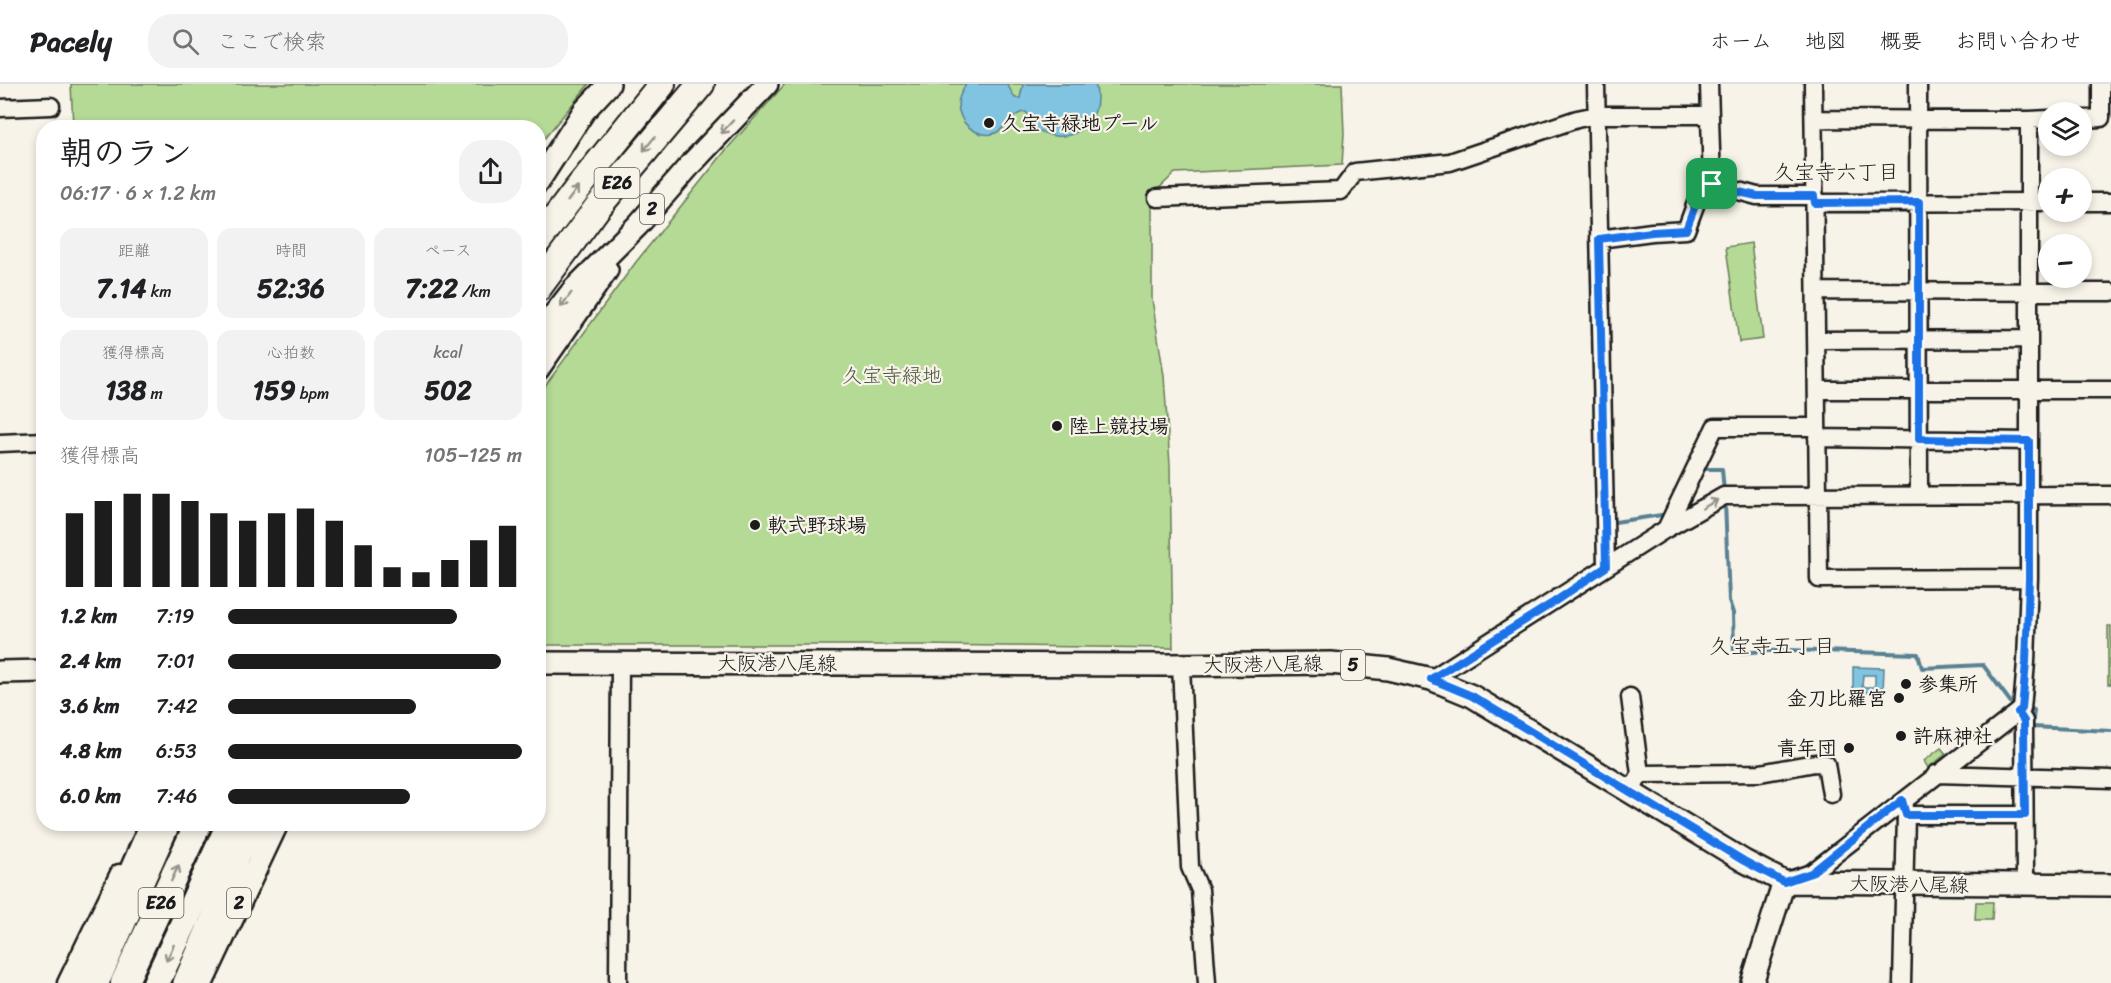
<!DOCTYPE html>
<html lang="ja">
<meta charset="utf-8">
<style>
:root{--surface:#fff;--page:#f2f2f2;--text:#202124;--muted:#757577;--line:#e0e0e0;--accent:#1c1c1c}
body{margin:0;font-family:Sriracha,"Klee One",sans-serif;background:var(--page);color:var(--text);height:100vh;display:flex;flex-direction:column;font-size:22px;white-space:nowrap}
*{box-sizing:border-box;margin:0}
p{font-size:20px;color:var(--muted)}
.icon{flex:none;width:33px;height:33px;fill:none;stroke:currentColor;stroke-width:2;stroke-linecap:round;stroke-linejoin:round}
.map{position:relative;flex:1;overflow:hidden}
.drawer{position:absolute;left:36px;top:36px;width:510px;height:711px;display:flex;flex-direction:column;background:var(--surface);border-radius:24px;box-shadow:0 3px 9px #0003}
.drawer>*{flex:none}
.buttons{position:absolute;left:2038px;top:18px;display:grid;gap:12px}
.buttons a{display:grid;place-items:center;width:54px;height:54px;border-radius:50%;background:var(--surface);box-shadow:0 3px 9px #0003;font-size:30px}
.pin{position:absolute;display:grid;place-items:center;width:51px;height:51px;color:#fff;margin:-26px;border-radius:12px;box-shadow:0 3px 9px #0006}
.round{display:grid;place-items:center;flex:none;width:63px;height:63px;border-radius:24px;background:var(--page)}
.head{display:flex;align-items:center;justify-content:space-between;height:102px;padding:0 24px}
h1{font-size:33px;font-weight:800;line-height:45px}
.metrics{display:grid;grid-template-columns:repeat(3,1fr);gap:9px;height:102px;padding:6px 24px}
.metrics div{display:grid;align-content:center;border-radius:15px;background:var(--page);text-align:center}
.metrics b{font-size:26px;font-weight:800}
.metrics small{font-size:16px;font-weight:400}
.metrics p{font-size:16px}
.chart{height:168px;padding:12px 24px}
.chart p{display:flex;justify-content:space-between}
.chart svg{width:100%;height:108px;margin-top:6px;stroke:var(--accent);stroke-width:6}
ul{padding:0 24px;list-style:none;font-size:20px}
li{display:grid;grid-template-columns:96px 72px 1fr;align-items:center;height:45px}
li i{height:15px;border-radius:8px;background:var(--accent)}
header{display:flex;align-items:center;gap:36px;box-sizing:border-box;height:84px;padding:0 30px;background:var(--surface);border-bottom:2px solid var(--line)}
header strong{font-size:28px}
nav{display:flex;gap:33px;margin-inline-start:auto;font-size:21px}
.search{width:420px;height:54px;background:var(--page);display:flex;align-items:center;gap:15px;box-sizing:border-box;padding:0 21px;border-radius:24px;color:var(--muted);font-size:22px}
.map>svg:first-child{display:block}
.green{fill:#b5da95;stroke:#687b58;stroke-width:1.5}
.water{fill:#80c4e1;stroke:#588192;stroke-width:1.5;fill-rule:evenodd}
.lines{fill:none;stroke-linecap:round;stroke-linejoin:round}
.stream{stroke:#588192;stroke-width:4}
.minor-casing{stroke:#1c1c1c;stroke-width:21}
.major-casing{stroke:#1c1c1c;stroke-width:26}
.highway-casing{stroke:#1c1c1c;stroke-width:30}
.minor{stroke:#f7f3e8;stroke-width:16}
.major{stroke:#f7f3e8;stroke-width:21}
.highway{stroke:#f7f3e8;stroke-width:26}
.oneway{stroke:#94928c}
.route-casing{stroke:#fff;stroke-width:12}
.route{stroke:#1a73e8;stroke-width:8}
.poi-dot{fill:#1c1c1c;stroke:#f7f3e8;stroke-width:2}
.labels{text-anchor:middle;stroke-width:4.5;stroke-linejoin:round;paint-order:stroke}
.shield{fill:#f7f3e8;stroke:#5e5c59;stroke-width:1.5}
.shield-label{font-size:18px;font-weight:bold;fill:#1c1c1c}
.poi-label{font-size:20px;font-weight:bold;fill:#1c1c1c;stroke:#f7f3e8;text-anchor:start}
.park-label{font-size:20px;fill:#4a5540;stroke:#f7f3e8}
.street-label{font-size:20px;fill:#1c1c1c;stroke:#f7f3e8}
.neighbourhood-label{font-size:21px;fill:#1c1c1c;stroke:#f7f3e8}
</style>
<header>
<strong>Pacely</strong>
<div class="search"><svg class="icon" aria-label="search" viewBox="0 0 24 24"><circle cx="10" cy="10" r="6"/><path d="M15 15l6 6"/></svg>ここで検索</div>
<nav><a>ホーム</a><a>地図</a><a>概要</a><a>お問い合わせ</a></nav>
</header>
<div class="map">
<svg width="2111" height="899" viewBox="0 0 2111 899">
<rect width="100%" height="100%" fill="#f7f3e8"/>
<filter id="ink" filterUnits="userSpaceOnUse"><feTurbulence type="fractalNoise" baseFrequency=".0167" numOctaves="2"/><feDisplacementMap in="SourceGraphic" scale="12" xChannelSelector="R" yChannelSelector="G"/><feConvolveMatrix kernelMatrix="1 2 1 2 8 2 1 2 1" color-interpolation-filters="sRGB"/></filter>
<g filter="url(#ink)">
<path class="green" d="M71,0H589L539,61L538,44L73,43Z
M785,0H1342L1344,50L1342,81L1175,89L1152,111V215L1164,292L1170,381L1173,564L920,561H539V310L636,178L726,66Z
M1751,159L1763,255L1739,258L1726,163Z
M2108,542H2111V600H2108Z
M1941,664L1946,670L1928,684L1924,677Z
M1976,818H1993L1992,836H1975Z"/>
<path class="water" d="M966,0H1007L1015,14H1020L1023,0H1095C1107,41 1064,69 1031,41L1032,35L1026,28C1008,27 1003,63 973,46C966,42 961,35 959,27C956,17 961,9 966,0Z
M1853,583L1884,584L1883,609L1853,608ZM1863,591H1875V603H1862Z"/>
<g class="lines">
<path class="stream" d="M1701,385H1722L1724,408
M1725,418L1729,517L1733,529L1734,569L1788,566L1918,570L1922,584L1983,581L2012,620
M1615,438L1668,430
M2028,623L2034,626L2032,643L2111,647"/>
<g class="minor-casing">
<path id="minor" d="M1596,0L1606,483
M1709,0L1712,100L1757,112H1814
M1813,0L1819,495L2029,494
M1918,0L1919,411
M0,24L51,22
M1814,35L2029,36
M2082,35L2101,34V0
M1157,114L1341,107L1355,88L1450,78L1577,35L1597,31H1710
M2082,118H2111
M1815,119L2049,118
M1599,155L1652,148L1686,146L1703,100H1712
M1817,207L2111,208
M1817,256L2028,255
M1817,306H2111
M1817,354L2029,357
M0,359L44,357
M1666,445L1715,343H1817
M1181,581L1190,783L1200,806L1207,899
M1431,595L1666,445L1724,412L2111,411
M1630,613L1640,690
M2018,628L2024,637L2025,794
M1936,690L2111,695
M1631,708L1640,690L1760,689L1815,679L1826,680L1831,710
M1903,720L1906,731H2024
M1793,795L1811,789L2022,625L2026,578L2029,494V36L2049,35
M66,899L119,789
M618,899L620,578
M1902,899L1906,731"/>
</g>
<g class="major-casing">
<path id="major" d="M538,98L584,27L609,0
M538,251L574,205L638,141L691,80L767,0
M538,285L607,186
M538,579L1168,581L1331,579L1388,585L1431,595L1472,612L1744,777L1784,798L2111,801
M0,588L44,587
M81,899L151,740
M98,899L169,740
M184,899L238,773L255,740
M202,899L277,740
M1752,899L1784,798"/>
</g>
<g class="highway-casing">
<path id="highway" d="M538,157L575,108L662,0
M538,204L597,124L701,0
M124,899L198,740
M156,899L230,740"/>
</g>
<use href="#minor" class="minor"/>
<use href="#major" class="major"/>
<use href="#highway" class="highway"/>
</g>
<defs><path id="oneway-shaft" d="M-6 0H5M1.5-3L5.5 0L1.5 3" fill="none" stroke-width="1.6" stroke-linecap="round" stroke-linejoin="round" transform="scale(1.5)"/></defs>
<g class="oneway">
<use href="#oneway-shaft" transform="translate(727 43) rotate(133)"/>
<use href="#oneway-shaft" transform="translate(649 60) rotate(129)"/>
<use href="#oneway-shaft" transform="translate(573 110) rotate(-53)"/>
<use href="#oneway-shaft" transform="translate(566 216) rotate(127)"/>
<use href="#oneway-shaft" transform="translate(1710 420) rotate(-30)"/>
<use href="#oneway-shaft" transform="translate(175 789) rotate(-65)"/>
<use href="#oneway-shaft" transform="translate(170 869) rotate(115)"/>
</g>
</g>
<g class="lines" filter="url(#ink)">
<g class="route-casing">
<path id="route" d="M1703,100L1757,112H1814L1815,119L1919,118V355L2029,357V494L2026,578L2022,625L2018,628L2024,637L2025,731H1906L1902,716L1811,789L1784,798L1744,777L1472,612L1431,595L1551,520L1606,483L1599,155L1652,148L1686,146Z"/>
</g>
<use href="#route" class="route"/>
</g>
<g class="poi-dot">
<circle cx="989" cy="39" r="6"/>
<circle cx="1057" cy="342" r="6"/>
<circle cx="755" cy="441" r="6"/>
<circle cx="1906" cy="600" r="6"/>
<circle cx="1899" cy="614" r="6"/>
<circle cx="1901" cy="652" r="6"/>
<circle cx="1849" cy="664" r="6"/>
</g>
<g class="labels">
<g class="shield">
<rect x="594.5" y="84" width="45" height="30" rx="4.5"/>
<rect x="640" y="110" width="24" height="30" rx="4.5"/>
<rect x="1341" y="566" width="24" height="30" rx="4.5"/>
<rect x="138.5" y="804" width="45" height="30" rx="4.5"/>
<rect x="227" y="804" width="24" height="30" rx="4.5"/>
</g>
<g class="shield-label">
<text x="617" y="105">E26</text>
<text x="652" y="131">2</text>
<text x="1353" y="587">5</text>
<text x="161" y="825">E26</text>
<text x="239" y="825">2</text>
</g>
<g class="poi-label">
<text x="1001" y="46">久宝寺緑地プール</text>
<text x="1069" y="349">陸上競技場</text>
<text x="767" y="448">軟式野球場</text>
<text x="1918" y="607">参集所</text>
<text x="1887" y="621" text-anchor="end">金刀比羅宮</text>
<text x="1913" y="659">許麻神社</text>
<text x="1837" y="671" text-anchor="end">青年団</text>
</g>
<g class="park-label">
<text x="892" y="298">久宝寺緑地</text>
</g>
<g class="street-label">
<text x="777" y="586">大阪港八尾線</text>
<text transform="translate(1263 580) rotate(-1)" y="7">大阪港八尾線</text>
<text transform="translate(1909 800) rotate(1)" y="7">大阪港八尾線</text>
</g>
<g class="neighbourhood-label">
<text x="1836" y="95">久宝寺六丁目</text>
<text x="1772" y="569">久宝寺五丁目</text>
</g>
</g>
</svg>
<div class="buttons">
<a><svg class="icon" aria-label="layers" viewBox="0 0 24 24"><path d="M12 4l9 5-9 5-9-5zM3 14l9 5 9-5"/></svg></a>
<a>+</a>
<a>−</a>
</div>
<div class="pin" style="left:1712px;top:100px;background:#1e9e55"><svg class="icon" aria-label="arrive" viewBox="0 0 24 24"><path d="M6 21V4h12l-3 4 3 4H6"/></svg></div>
<section class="drawer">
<div class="head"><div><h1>朝のラン</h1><p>06:17 · 6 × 1.2 km</p></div><a class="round"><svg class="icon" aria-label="share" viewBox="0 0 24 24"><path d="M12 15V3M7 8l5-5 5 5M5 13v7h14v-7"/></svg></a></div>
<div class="metrics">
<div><p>距離</p><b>7.14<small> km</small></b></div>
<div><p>時間</p><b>52:36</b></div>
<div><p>ペース</p><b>7:22<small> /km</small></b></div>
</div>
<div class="metrics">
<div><p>獲得標高</p><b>138<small> m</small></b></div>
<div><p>心拍数</p><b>159<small> bpm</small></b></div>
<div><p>kcal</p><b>502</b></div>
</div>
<div class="chart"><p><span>獲得標高</span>105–125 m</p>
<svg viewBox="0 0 160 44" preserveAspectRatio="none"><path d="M5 44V14M15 44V9M25 44V6M35 44V6M45 44V9M55 44V14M65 44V17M75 44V14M85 44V12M95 44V17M105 44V27M115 44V36M125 44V38M135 44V33M145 44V25M155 44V19"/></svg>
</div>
<ul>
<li><b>1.2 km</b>7:19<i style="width:78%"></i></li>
<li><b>2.4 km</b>7:01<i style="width:93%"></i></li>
<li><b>3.6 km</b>7:42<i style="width:64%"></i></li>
<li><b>4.8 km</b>6:53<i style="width:100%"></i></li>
<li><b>6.0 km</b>7:46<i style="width:62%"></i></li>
</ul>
</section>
</div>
